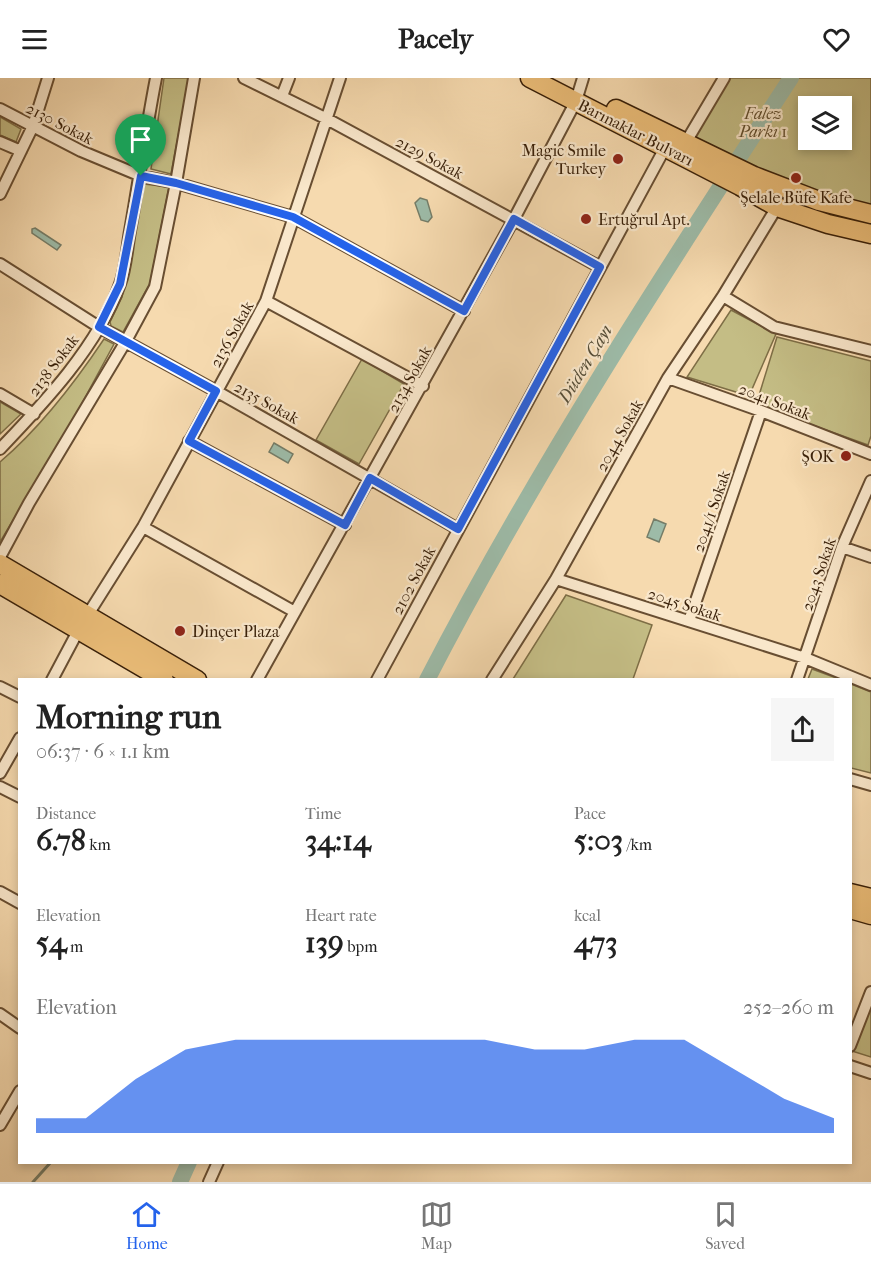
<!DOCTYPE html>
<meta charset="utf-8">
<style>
:root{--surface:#fff;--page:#f6f6f6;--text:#222;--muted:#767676;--line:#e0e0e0;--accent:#2563eb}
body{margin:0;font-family:"IM FELL French Canon",serif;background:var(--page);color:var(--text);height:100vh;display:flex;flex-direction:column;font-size:22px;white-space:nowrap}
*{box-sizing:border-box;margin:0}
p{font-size:20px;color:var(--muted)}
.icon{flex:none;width:33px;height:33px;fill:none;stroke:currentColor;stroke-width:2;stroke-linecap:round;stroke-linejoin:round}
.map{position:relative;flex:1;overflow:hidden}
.drawer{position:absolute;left:18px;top:600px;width:834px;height:486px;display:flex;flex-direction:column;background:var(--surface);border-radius:0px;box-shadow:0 3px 9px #0003}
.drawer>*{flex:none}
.controls{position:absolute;left:798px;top:18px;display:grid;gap:12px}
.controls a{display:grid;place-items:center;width:54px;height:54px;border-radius:0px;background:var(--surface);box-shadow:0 3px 9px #0003;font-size:30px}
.pin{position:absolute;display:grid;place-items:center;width:51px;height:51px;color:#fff;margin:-62px -26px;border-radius:50% 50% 50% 0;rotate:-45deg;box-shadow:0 0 6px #0007}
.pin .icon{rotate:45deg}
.round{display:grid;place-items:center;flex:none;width:63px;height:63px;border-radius:0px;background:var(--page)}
.headline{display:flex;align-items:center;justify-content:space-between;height:102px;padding:0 18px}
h1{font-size:33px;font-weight:700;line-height:45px}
.metrics{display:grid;grid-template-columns:repeat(3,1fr);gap:9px;height:102px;padding:6px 18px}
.metrics div{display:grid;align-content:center}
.metrics b{font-size:30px;font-weight:700}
.metrics small{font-size:16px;font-weight:400}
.metrics p{font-size:16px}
.chart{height:168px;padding:12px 18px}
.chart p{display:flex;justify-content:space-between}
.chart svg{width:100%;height:108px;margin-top:6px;fill:var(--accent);opacity:.7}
header{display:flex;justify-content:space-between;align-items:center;height:78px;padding:0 18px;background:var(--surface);font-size:27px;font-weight:700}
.menu{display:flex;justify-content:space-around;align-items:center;height:84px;border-top:2px solid var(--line);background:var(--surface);font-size:16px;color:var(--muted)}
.menu a{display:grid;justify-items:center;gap:3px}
.menu .active{color:var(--accent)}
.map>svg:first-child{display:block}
.green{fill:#c4bd85;stroke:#7e6e46;stroke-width:1.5;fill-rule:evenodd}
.water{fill:#9dbba8;stroke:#757d68;stroke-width:1.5}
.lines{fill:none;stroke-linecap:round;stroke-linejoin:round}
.stream{stroke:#757d68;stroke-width:3}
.river{stroke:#9dbba8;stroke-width:16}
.minor-casing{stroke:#684e32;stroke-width:14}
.primary-casing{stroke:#381f08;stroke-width:21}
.minor{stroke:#f9e7cb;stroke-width:10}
.primary{stroke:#ebbd78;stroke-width:18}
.route-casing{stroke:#fff;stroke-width:12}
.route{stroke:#2563eb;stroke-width:8}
.poi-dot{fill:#8f2418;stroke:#f9e7cb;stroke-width:2}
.labels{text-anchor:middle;stroke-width:4.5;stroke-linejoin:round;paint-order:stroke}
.park-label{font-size:16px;font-style:italic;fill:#624e2e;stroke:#f9e7cb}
.street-label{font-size:16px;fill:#381f08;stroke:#f9e7cb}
.poi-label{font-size:16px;fill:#381f08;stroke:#f9e7cb;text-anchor:end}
.water-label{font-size:18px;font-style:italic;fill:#564e38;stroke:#f9e7cb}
</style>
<header><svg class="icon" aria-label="menu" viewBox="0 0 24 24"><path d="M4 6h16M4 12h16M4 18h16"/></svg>Pacely<svg class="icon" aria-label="heart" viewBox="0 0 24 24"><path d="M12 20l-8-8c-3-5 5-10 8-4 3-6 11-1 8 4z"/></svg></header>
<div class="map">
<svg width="871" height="1104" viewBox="0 0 871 1104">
<rect width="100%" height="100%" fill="#f6daaf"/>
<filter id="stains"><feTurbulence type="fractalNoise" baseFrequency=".00333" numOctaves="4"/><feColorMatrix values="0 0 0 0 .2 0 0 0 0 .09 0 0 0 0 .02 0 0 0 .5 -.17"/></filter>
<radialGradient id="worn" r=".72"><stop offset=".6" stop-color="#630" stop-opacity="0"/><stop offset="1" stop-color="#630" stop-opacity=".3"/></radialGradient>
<path class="green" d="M164,0H189L171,96L151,91Z
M730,0H871V127L817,115L765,95L693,59ZM808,28H842V62H808Z
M0,39L21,51L16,64L0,57Z
M144,106L169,109L150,205L123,254L111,248L110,244L122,219Z
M731,232L776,256L749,318L687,299Z
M777,259L871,283V358L868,367L756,327Z
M104,261L114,266L75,338L0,464V384C41,349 74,306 104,261Z
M362,281L404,306L359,386L316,362Z
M0,324L21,336L0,356Z
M566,517L652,547L633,601H513Z
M812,591L839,601H808Z
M851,606L871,614V695L851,690Z
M871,924V979L852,973Z"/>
<path class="water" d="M420,120L427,122L432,139L428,144L421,142L415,125Z
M35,150L61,167L57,172L32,155V151Z
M274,365L293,376L288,385L269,374Z
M654,441L666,446L659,464L647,459Z"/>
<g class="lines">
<path class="stream" d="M33,1104L51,1084"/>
<path class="river" d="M427,602C535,393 663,196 791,0
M180,1104L189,1084"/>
<g class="minor-casing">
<path id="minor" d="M244,0L327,41L600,189
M282,18L289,0
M0,31L81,73L141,98L176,105L293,139L464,233
M0,64L21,73
M686,64L724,0
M0,116L33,48L48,0
M0,186L99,249L216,313L458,451
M723,218L774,249L871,273
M266,223L423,308
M668,300L761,333L871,376
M0,316L34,336
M189,363L345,447
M0,371C44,325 98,268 120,206C126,190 127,170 130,153C139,102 146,51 156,0
M143,449L295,534
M842,469L871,479
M0,479L29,425L126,263L155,209L176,105L194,0
M556,501L805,580L871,607
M87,538L143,449L266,223L340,0
M689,543L761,333
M52,602L78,553
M257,602L514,141L576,23L583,0
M377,602L665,70
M492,602L556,501L668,300L723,218L777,129
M797,602L842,469L871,403
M0,609L20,619
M0,695L20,660
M850,701L871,707
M0,709L20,719
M0,814L20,825
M0,936L20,950
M850,968L871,914
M850,988L871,995
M0,1047L20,1013
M209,1104L218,1084"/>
</g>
<g class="primary-casing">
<path id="primary" d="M530,0L740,108L777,129L828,146L871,156
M616,31L754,98L819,123L871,136
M0,486L197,602
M0,506L164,602
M850,815L871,820
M850,831L871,837"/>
</g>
<use href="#minor" class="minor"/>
<use href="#primary" class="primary"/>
</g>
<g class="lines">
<g class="route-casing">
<path id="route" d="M141,98L176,105L293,139L464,233L514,141L600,189L458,451L370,400L345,447L189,363L216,313L99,249L120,206Z"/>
</g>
<use href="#route" class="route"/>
</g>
<g class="poi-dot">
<circle cx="618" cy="81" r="6"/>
<circle cx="796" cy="100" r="6"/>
<circle cx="586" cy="141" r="6"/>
<circle cx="846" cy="378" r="6"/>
<circle cx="180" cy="553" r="6"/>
</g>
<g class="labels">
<g class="park-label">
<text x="763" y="41">Falez<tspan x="763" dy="18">Parkı 1</tspan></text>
</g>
<g class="street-label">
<text transform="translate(60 45) rotate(27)" y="6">2130 Sokak</text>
<text transform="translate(636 54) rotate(27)" y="6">Barınaklar Bulvarı</text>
<text transform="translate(430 79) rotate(28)" y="6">2129 Sokak</text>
<text transform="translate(231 256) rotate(-61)" y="6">2136 Sokak</text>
<text transform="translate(53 287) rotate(-53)" y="6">2138 Sokak</text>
<text transform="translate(409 301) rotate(-61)" y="6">2134 Sokak</text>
<text transform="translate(775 323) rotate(21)" y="6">2041 Sokak</text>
<text transform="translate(267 324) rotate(29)" y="6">2135 Sokak</text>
<text transform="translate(619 357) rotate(-61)" y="6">2044 Sokak</text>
<text transform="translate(711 433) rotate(-71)" y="6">2041/1 Sokak</text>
<text transform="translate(818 496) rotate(-71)" y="6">2043 Sokak</text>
<text transform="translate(413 502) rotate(-62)" y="6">2102 Sokak</text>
<text transform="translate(685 526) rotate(18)" y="6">2045 Sokak</text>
</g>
<g class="poi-label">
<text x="606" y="78">Magic Smile<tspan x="606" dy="18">Turkey</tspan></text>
<text x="796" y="125" text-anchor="middle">Şelale Büfe Kafe</text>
<text x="598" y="147" text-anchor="start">Ertuğrul Apt.</text>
<text x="834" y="384">ŞOK</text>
<text x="192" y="559" text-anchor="start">Dinçer Plaza</text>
</g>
<g class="water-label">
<text transform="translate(585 286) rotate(-59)" y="6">Düden Çayı</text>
</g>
</g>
<rect width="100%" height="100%" filter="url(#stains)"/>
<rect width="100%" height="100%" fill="url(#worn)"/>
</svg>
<div class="controls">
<a><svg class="icon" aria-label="layers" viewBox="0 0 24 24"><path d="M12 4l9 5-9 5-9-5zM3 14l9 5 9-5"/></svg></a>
</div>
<div class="pin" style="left:141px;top:98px;background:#1e9e55"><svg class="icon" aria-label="arrive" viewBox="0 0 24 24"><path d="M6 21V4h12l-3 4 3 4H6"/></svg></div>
<section class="drawer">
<div class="headline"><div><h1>Morning run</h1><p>06:37 · 6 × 1.1 km</p></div><a class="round"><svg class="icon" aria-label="share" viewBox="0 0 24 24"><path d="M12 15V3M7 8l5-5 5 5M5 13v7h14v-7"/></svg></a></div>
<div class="metrics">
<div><p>Distance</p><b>6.78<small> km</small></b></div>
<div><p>Time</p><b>34:14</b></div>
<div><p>Pace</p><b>5:03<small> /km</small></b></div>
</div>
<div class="metrics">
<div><p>Elevation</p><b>54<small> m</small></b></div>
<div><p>Heart rate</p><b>139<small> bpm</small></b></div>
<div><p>kcal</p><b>473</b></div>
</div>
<div class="chart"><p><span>Elevation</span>252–260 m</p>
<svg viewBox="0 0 160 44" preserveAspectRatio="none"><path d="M0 44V38L10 38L20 22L30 10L40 6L50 6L60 6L70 6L80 6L90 6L100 10L110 10L120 6L130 6L140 18L150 30L160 38V44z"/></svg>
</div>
</section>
</div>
<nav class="menu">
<a class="active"><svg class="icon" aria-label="home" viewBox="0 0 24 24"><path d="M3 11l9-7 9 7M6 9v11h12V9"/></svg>Home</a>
<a><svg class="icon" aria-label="map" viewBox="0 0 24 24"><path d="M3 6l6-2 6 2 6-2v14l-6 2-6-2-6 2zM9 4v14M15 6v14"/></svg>Map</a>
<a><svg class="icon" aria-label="saved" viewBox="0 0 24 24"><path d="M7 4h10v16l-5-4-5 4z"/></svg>Saved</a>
</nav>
